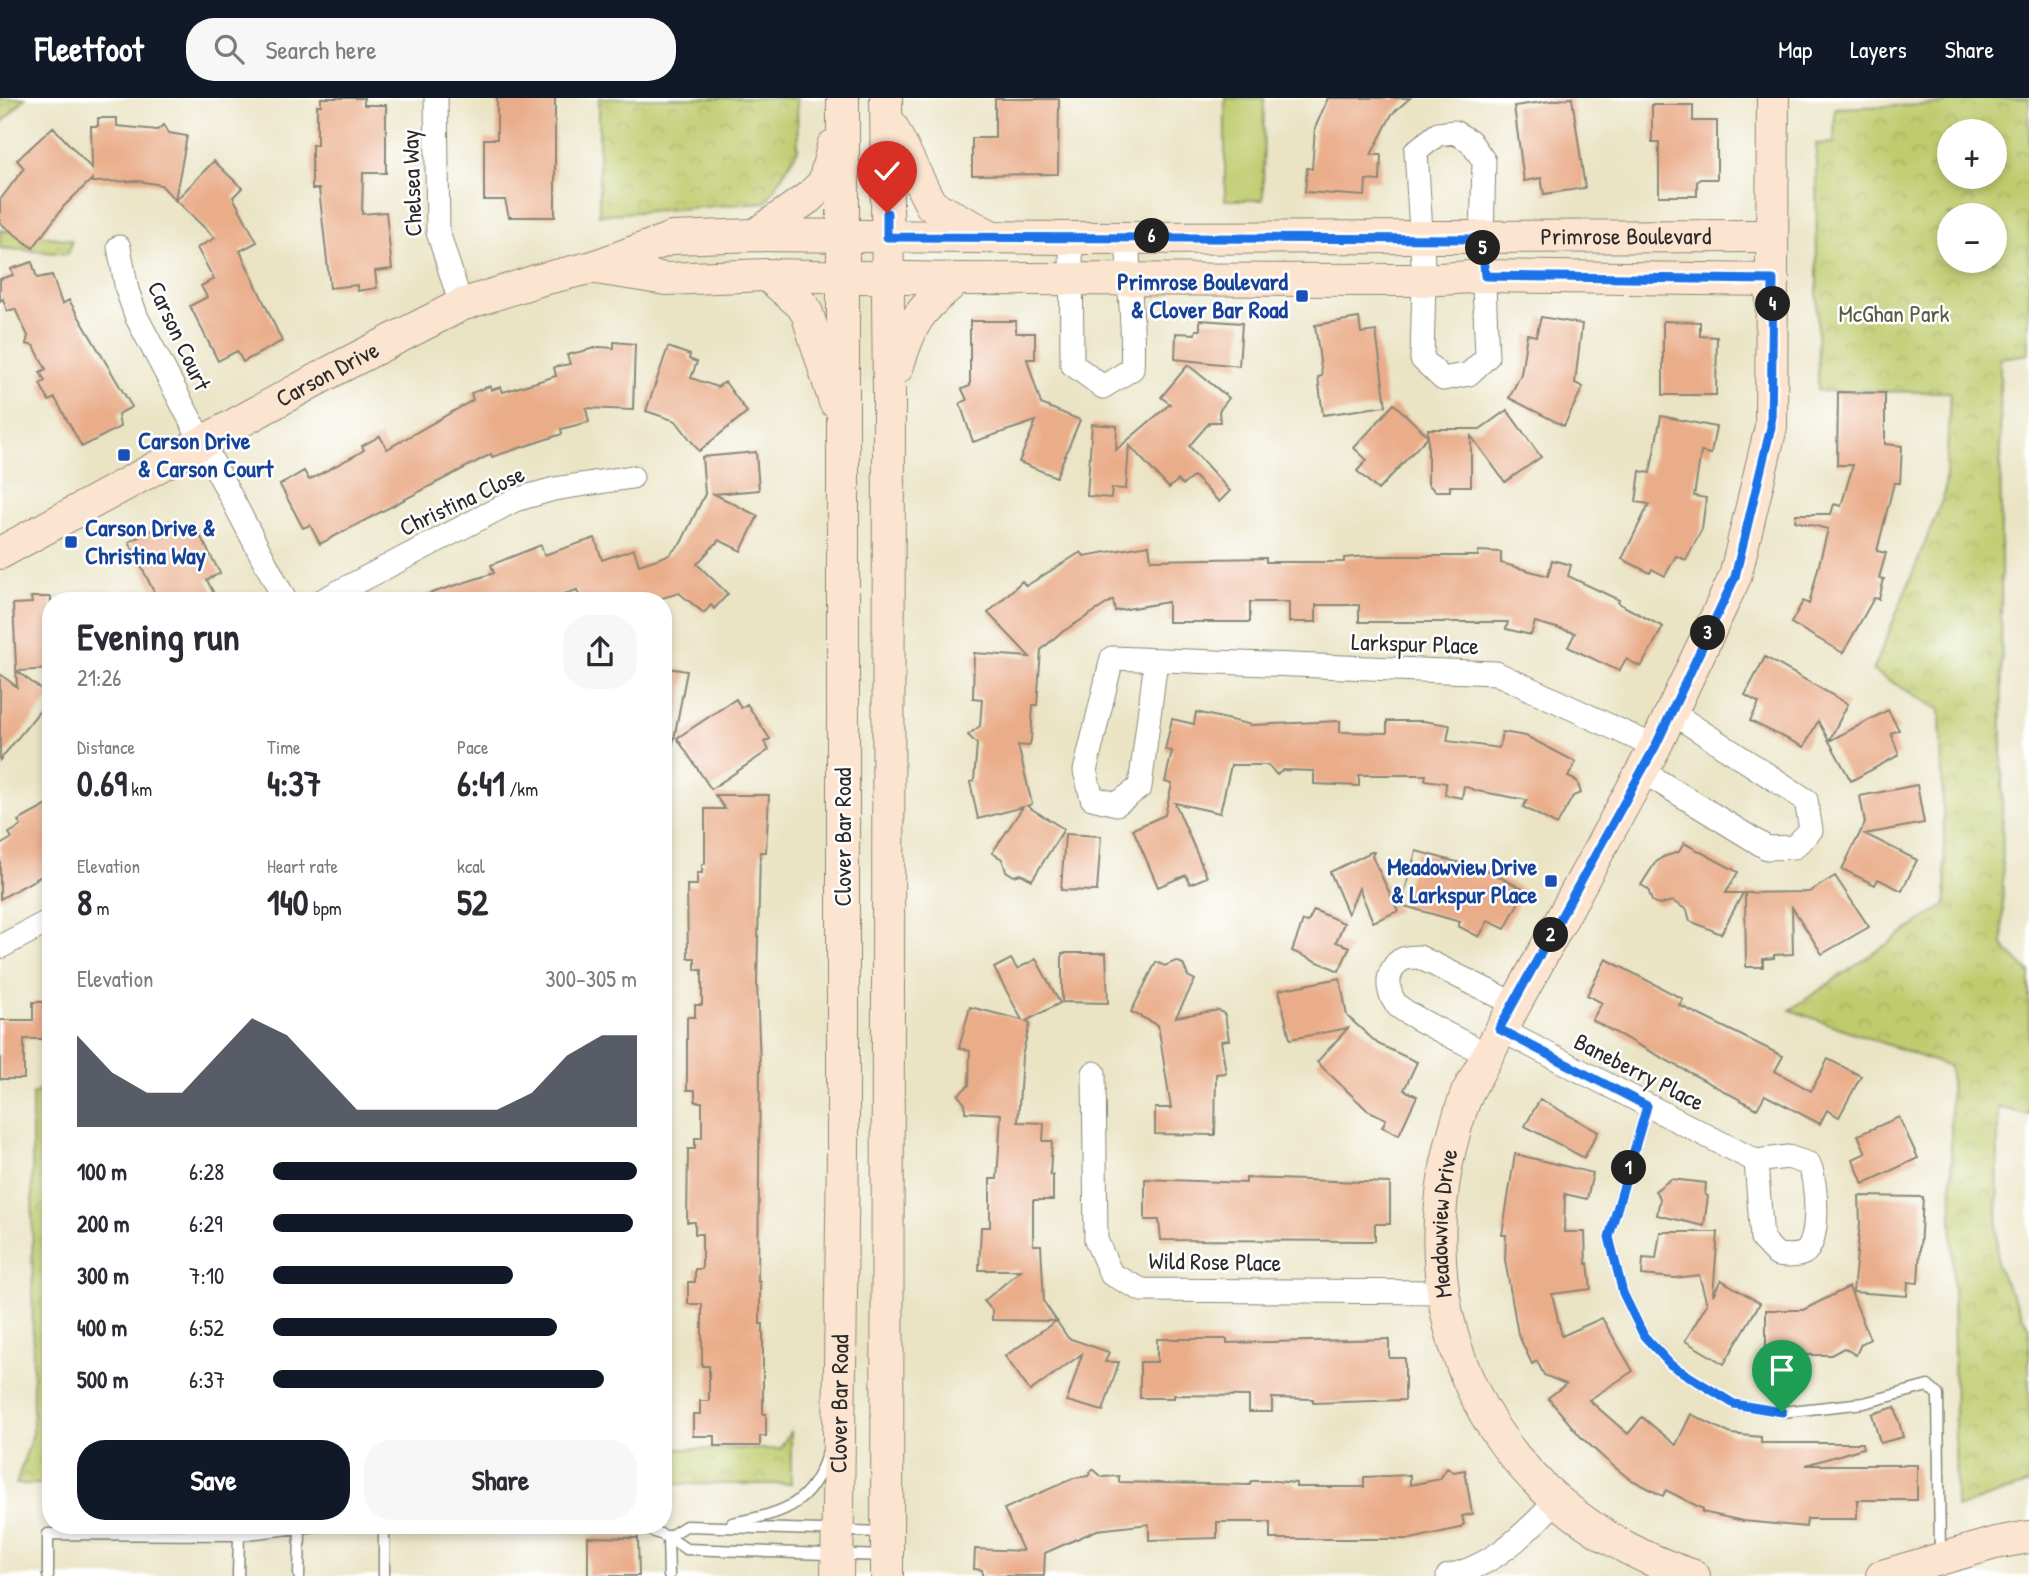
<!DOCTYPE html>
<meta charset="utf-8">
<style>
:root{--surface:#fff;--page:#f7f7f7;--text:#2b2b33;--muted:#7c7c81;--accent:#111827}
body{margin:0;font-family:"Patrick Hand",sans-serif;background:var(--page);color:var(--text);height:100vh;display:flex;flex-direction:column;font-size:26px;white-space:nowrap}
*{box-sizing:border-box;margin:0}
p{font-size:23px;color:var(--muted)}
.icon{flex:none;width:38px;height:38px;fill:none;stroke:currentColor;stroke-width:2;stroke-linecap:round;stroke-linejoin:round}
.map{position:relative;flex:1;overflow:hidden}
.panel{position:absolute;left:42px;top:494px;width:630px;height:942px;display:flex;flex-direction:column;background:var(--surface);border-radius:28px;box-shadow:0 4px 10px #0003}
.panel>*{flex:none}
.fabs{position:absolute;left:1937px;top:21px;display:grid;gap:14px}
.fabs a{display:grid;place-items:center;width:70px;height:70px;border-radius:50%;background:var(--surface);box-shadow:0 4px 10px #0003;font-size:35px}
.pin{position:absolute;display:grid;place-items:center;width:60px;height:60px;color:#fff;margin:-72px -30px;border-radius:50% 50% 50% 0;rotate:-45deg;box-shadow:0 0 7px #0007}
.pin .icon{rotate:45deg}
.km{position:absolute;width:35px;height:35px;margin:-18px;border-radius:50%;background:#222;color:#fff;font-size:19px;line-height:35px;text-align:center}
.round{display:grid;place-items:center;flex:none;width:74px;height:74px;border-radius:28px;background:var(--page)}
.overview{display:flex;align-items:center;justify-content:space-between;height:119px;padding:0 35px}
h1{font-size:38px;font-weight:800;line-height:52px}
.stats{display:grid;grid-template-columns:repeat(3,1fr);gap:10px;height:119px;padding:7px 35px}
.stats div{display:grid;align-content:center}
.stats b{font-size:35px;font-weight:800}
.stats small{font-size:19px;font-weight:400}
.stats p{font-size:19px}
.chart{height:196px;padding:14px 35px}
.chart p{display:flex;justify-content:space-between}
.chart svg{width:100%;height:126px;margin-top:7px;fill:var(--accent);opacity:.7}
.button{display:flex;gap:14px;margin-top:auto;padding:14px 35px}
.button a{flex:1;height:80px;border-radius:28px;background:var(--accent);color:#fff;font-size:28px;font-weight:800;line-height:80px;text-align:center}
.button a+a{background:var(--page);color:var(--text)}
ul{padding:0 35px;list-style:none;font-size:23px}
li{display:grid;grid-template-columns:112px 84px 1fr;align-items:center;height:52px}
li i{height:18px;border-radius:9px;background:var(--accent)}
header{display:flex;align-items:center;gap:42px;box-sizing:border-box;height:98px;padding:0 35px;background:var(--accent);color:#fff}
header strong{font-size:33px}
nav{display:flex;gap:38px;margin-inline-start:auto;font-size:24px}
.search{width:490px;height:63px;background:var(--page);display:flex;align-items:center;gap:18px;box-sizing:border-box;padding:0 24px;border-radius:28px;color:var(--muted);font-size:26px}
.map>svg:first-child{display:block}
.park{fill:url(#park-crowns);stroke:#757b4c;stroke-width:2;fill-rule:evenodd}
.garden{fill:#bfcb6d;stroke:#757b4c;stroke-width:2}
.building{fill:#eaad8a}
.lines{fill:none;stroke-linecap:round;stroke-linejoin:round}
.lane-casing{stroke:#8a8878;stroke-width:13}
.street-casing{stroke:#8a8878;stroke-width:25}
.secondary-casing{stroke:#8a8878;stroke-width:34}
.lane{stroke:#fff;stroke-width:10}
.street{stroke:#fff;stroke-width:23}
.secondary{stroke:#fce5d0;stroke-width:32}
.route-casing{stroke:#fff;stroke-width:14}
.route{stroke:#1a73e8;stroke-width:9}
.transit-dot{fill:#1a4fb4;stroke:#fff;stroke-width:2.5}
.labels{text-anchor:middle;stroke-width:5;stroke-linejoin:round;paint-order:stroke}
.street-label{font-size:24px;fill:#2b2b2b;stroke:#fff}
.transit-label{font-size:24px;font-weight:bold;fill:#164399;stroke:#fff;text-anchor:end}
.park-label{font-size:24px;fill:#575b3f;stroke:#fff}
</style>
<header>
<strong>Fleetfoot</strong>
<div class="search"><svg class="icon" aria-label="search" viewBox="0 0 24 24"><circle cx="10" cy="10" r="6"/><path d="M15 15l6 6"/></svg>Search here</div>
<nav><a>Map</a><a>Layers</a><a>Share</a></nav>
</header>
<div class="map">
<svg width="2029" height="1478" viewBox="0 0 2029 1478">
<defs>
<pattern id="park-crowns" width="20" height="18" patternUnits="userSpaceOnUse" patternTransform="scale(1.75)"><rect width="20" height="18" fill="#bfcb6d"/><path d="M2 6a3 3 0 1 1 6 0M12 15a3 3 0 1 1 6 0" fill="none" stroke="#a4ae5f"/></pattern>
</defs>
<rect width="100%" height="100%" fill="#fff"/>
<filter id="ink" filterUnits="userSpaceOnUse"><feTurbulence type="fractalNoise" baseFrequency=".0143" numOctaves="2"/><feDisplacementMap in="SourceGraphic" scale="14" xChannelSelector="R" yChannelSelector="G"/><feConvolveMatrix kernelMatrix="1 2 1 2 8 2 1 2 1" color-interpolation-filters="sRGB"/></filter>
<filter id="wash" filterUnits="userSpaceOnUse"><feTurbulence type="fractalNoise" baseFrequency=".00686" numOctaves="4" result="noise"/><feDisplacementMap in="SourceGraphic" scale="28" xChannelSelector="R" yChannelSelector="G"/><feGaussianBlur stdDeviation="1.57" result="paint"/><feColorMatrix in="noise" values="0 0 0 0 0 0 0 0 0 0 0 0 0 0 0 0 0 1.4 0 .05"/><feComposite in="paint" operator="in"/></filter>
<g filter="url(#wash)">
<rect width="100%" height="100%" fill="#eae4c5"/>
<path class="park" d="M0,0H25L0,27Z
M599,0H797L798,52L766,104L599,117Z
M1946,0H2029V256L2000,260L2003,848L2029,874V1017L1998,1009L1997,1168L2029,1230V1386L1956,1410L1950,969L1790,912L1946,806L1940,612L1873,573L1945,395L1950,294L1818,293L1816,46L1834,45L1835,10L1945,6ZM1995,33V79H1950V33ZM1995,117V163H1950V117Z
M0,132L72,142L68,156L0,150Z
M51,985V1386H16L33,1335L32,997Z
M791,1333V1386H663V1351H780Z"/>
<path class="garden" d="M1225,0H1264L1263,102H1225Z"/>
<g id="blocks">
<path class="building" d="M321,0H364V7H386V75H363L362,116L386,114L392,171L375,173L377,190L357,193V187L330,190L319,91H312V47H317V7H321Z
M497,0H555V119H509L505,102H484V41H497Z
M1328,0H1410L1392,16L1371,57H1381L1380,83L1366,82L1365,98L1305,94L1307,70L1312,71L1315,30Z
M1572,0L1585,90L1544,96L1541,80L1524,83L1514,8Z
M995,1H1059L1058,76L972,77V40H995Z
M1652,7H1693V23H1717V81H1700L1697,84V98H1659V44H1652Z
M98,20H117V28L157,32L164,27L169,35L187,38L175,102L161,87L139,83L92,84V81L64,108L33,150L0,125V102L24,70L17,62L53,29L92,71L91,28H98Z
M214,63L242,90L233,99L257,144L240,153L282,243L243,264L237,253L218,263L190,208L207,199L201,188L214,181L197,150L215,140L176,102Z
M32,164L37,180L52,177L62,206L69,202L132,309L118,316L120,329L82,349L55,300L49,303L40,286L45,283L40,274L46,271L34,248L26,246L28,238L15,211L7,213L3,201L0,203V181L13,177L11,171Z
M1541,219L1582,226L1575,285L1583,289L1564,328L1509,300L1521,276L1527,236L1536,238Z
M1359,220L1361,235L1376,233L1386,308L1323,317L1318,279L1322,278L1315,227Z
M1200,222L1242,225L1239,268L1175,261L1176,235L1195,236L1196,232H1200Z
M970,223H1016V235H1035V261H1027L1041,306L1080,322L1056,379L1019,364L1036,323L973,344L960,305L967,302L962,291L970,288Z
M1663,223L1700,224V238L1717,239L1716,297H1663Z
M614,244L635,246L633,312L586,310L589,324L561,331L562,336L492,359L491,356L320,446L310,427L303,430L280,387L304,373L309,382L356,357L364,352L362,348L380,338L387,351L473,302L471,295L490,288L491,292L501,289L503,294L556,278L554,269L570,266L567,257L599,249L614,250Z
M668,249L690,257L689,261L697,264L691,280L717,289L725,284L747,314L699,353L676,323L646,313Z
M1188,267L1229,300L1219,313L1220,324H1210L1189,348L1230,393L1219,404L1194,378L1183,387L1178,382L1169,390L1129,347L1126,391L1112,390L1111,400L1087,398L1092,326L1117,328L1116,352L1170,306L1161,299Z
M1838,294L1885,295V346L1902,348L1900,385H1894L1877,453L1886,455L1879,480L1884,481L1879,501L1874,500L1843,555L1791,525L1803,503L1809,506L1828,431L1795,423L1796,416H1831L1834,406L1841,408L1853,367H1837Z
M1394,306L1428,338V331H1480L1507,312L1541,359L1505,384L1471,338V388H1450V393H1435L1428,386V338L1378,392L1357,373L1367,362L1354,350Z
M1661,318L1716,329L1711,356L1701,354L1694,398L1706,400L1702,431L1686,462L1676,458L1665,478L1652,471L1650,475L1622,461L1649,406L1636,404L1640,373L1650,375Z
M756,354L759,392L714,396L758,418L741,453L719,442L697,466L728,496L714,511L711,507L704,515L679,495L655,502H581L577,492L545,502H422V498L494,475L491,467L541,447L544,457L595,440L602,462L634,451L639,467L669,457L681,445L705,396L702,359Z
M169,423L175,433L193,424L220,475L207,482L217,502H158L129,444Z
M1149,447L1151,462L1266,460V464H1344V460L1368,458H1478V453L1501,454V465L1548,478L1552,462L1571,467L1568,478L1619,502L1618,505L1663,529L1641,569L1626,561L1619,573L1568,549L1575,535L1535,524L1531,537L1506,531L1508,524H1359V507H1316V524H1289V504H1250V524H1168V504L1115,513L1113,502L1059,536L1041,552L1037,607H1033L1031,642L1029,648L1018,647L1032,706L1027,708L1064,731L1032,782L1021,776L1014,778L1006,773L1002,761L992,755L1023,709L978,721L970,684L974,683L977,646L968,637L980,628L982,601L973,600L974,555L1030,559L988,515L1022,483L1026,488L1081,454L1084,458Z
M31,499H51V571L17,573L51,599L0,662V576L17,589L13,506L32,505Z
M1765,559L1848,606L1829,643L1818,623L1804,649L1750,623L1759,605L1745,597Z
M668,570L687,573L672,651L663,650V573L667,574Z
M736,601L741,610L747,606L770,641L764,644L769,652L711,691L677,640Z
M1888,612L1899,632L1891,635L1899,657L1851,683L1829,643Z
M1196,614L1252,627L1340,623V634L1387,635V623H1423L1450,627L1447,643L1499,650L1502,634L1526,638L1576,664L1568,679L1577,683L1581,695L1573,698L1557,727L1523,709L1527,702L1477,693L1464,688L1462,700L1445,697L1446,685L1425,682L1426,677H1359V688L1314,686V673L1283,672L1277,677L1268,667H1231L1220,715L1175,705L1207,779L1190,786L1186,777L1158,789L1133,731L1165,717L1172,686L1165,684L1172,653L1165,652L1172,621L1194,626Z
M1917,687L1924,725L1865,736L1917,762L1902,793L1878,781L1875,787L1842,771L1865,725L1860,698Z
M715,697H769L766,754H760L757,886L760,969L758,1184H760V1226H763V1316H766V1338H760V1348H715V1338H693V1316H700V1303H709V1268H702V1206H688V1184H695V1171H702V1136H695V1124H687L688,1051H695V1040H702V1004H695V992H687V919H695V907H702V872H695V860H688L687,787H697V775H702V766H705V711H725Z
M51,705V773L0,801V747L12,740L9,735L21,728L18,723Z
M1065,736L1101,738L1097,793L1061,792Z
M1684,745L1738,774L1726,795H1743L1721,836L1690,823L1687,812L1672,803L1659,807L1652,803L1648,791L1641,787L1655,765L1663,759L1679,754Z
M1416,753L1486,772L1525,792L1505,831L1488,823L1479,839L1458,828L1460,824L1401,807Z
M1371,754H1374L1372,758L1398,813L1373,824L1359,790L1348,816L1330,774Z
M1835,778L1869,829L1822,856L1792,809L1793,856L1774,857V860L1763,861V869H1746L1745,795L1809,794Z
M1314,812L1344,825L1336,844L1350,849L1339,873L1292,853L1303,823L1308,824Z
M1062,855H1106L1108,905L1062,904Z
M1011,861L1017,871L1036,861L1060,905L1026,923L1030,925L1022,958L1018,1024L1044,1025L1043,1043H1052L1050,1077H1053V1102H1033V1147H1041L1044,1204L1068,1240L1109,1254L1105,1264H1119L1103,1313L1067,1303L1082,1256L1030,1293L1005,1258L1056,1223L992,1222V1212L984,1203L1021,1172H979L981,1129H990V1081H997L1001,1016L965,1014V1006L958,997L969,987L970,953L959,950L970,909L1022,922L994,870Z
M1606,861L1683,901L1679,907L1783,958L1775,973L1811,993L1828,961L1861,978L1839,1019L1827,1012L1820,1026L1765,997L1757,1011L1592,922L1602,905L1587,897Z
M1176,863L1183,866L1188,878L1195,882L1176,919L1219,912L1225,917L1229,942L1221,943L1226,975L1216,976L1215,1037L1155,1036V1010H1171L1158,927L1131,914L1156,864L1165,868Z
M1340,880L1347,918L1378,946L1417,964L1404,992L1417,998L1399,1037L1382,1029L1386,1021L1367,1012L1317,964L1348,930L1290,941L1279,892Z
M33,904H51V941H24V981H0V922H33Z
M1540,1001L1598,1034L1584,1060L1525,1028Z
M1899,1019L1918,1060L1863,1086L1853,1061L1866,1055L1858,1037Z
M1515,1056L1593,1075L1587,1101L1565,1096L1564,1134H1585L1586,1166L1588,1165L1591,1191L1552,1196L1562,1238L1602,1220L1633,1273L1589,1302L1628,1336L1642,1319L1676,1347L1691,1316L1731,1336L1761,1339V1345H1862L1863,1350L1806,1367H1917V1402H1857V1421H1807L1806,1429L1743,1423L1702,1414L1703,1411L1666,1392L1663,1398L1628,1380L1606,1362L1580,1338L1548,1300L1566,1286L1544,1277L1537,1263L1532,1266L1518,1236L1505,1162L1506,1137H1502Z
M1246,1080L1390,1085V1126H1375V1143L1161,1142L1159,1122H1145V1081L1246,1085Z
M1671,1081L1706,1085L1705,1097L1708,1098L1704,1128L1657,1117L1660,1100L1655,1093Z
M1859,1098L1923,1099L1918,1185L1908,1184L1907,1198L1853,1194L1860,1125Z
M1660,1134H1718L1713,1197L1721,1182L1760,1205L1724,1266L1685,1243L1707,1206L1699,1177L1675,1180L1642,1177L1643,1160L1656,1161Z
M1849,1189L1870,1241L1861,1246L1856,1257L1844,1250L1831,1257H1806V1268H1794L1787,1275L1777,1265H1766V1212H1803Z
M1157,1241H1227V1245L1389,1241V1260H1405V1302L1313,1305V1301L1272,1300V1314H1249V1298L1174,1297V1300H1140V1264H1157Z
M1895,1309L1903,1339L1880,1345L1872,1316Z
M1447,1370L1454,1374L1465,1372L1472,1416L1462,1418L1464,1426L1459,1430L1411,1441H1270V1424H1217V1440L1149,1442V1426L1097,1432L1045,1455L1044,1478H982V1472L974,1471L975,1451L1023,1453L1004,1411L1074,1380L1088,1378L1093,1371L1102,1379L1119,1378V1384L1250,1387L1251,1383H1275L1296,1385V1389H1364V1379L1410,1377V1387L1440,1381Z
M588,1439L638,1440L639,1478H588Z"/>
</g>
</g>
<g filter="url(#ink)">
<use href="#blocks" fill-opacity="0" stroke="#8a8878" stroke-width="2"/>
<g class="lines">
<g class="lane-casing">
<path id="lane" d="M1647,1008L1609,1139L1623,1195L1644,1238L1671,1267L1734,1306L1782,1314L1864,1305L1928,1288L1938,1297L1940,1456
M732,1425C782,1415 811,1409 827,1356
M384,1426V1478
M634,1426L668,1439L686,1451L884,1458
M668,1439L686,1428L884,1434
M668,1439L669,1478
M48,1478V1436L239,1437L333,1426
M238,1478L239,1437
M299,1478L300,1431"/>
</g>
<g class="street-casing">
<path id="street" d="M436,0L438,134L461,207
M1454,34L1470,43L1484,63L1482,140L1487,259L1469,276L1443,281L1422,261L1424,182L1416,53L1438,36Z
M1071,140L1072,266L1103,289L1132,271C1135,227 1127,183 1128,138
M119,149L127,192L137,220L285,502
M323,502L515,402L554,391L632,379
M1156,562L1140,689L1117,706L1092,700L1085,673L1112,560L1496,575L1655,649
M1642,673L1767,750L1794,749L1811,732L1806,702L1671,614
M0,849L51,822
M1499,931L1756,1063L1788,1059L1809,1066C1817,1082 1821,1144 1804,1155C1796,1159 1786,1158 1777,1157L1762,1141L1756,1063
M1486,956C1466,945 1413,921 1398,908C1389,899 1386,883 1392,872C1398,860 1407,859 1419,859L1513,905
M1094,975L1096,1142L1111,1176L1142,1192L1441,1194
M1448,1478C1492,1469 1526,1435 1555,1404"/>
</g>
<g class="secondary-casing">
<g id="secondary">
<path d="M886,0L889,296L887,1478"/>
<path d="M891,27L931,107L989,137"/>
<path d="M755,137L808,100L824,85L833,48"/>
<path d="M596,170L666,181L767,177L957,181L1424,182L1485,178L1773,182"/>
<path d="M767,177L801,206L807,215L835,304"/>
<path d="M897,270C913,220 917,215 957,181"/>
<path id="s1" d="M0,455L336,271L461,207L539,182L593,169L672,140L755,137L1071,140L1771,138"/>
<path id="s2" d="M837,1478L843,1055V0"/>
<path id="s3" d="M1694,1478C1480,1409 1389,1202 1467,995L1655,649L1735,479L1771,329L1773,0"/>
<path d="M1882,1478L1995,1445L2029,1439"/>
</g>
</g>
<use href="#lane" class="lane"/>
<use href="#street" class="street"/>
<use href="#secondary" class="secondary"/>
</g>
</g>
<g class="lines" filter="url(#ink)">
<g class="route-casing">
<path id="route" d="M887,115V139L1482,141L1485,178L1773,182L1771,329L1735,479L1655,649L1499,931L1647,1008L1609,1139L1623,1195L1644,1238L1671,1267L1734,1306L1782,1314"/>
</g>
<use href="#route" class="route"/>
</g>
<g class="transit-dot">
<rect x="1295" y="191" width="14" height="14" rx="3.5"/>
<rect x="117" y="350" width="14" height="14" rx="3.5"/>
<rect x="64" y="437" width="14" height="14" rx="3.5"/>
<rect x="1544" y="776" width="14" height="14" rx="3.5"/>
</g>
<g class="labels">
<g class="street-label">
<text transform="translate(412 85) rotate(-92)" y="8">Chelsea Way</text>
<text dy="8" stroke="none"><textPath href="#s1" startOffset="1699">Primrose Boulevard</textPath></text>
<text transform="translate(179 238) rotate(65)" y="8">Carson Court</text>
<text dy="8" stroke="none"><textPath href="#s1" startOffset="373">Carson Drive</textPath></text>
<text transform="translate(462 403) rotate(-25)" y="8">Christina Close</text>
<text transform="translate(1415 546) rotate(2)" y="8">Larkspur Place</text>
<text transform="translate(843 739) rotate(-90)" y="8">Clover Bar Road</text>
<text transform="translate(1639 974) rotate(27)" y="8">Baneberry Place</text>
<text dy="8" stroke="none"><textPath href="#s3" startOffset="469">Meadowview Drive</textPath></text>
<text transform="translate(1215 1164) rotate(1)" y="8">Wild Rose Place</text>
<text dy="8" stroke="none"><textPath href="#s2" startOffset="172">Clover Bar Road</textPath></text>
</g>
<g class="transit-label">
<text x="1288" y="192">Primrose Boulevard<tspan x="1288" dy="28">&amp; Clover Bar Road</tspan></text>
<text x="138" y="351" text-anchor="start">Carson Drive<tspan x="138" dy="28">&amp; Carson Court</tspan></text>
<text x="85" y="438" text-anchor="start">Carson Drive &amp;<tspan x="85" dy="28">Christina Way</tspan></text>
<text x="1537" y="777">Meadowview Drive<tspan x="1537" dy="28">&amp; Larkspur Place</tspan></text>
</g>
<g class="park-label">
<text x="1894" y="224">McGhan Park</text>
</g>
</g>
</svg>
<div class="fabs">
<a>+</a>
<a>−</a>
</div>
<div class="pin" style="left:1782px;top:1314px;background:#1e9e55"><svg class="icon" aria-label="arrive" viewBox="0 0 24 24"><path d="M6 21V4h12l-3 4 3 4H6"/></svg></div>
<div class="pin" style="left:887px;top:115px;background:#d93025"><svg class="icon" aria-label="check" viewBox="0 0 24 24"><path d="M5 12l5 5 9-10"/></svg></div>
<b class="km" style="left:1629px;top:1070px">1</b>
<b class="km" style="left:1551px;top:837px">2</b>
<b class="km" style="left:1708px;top:535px">3</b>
<b class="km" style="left:1773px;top:206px">4</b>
<b class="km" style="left:1483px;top:150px">5</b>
<b class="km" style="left:1152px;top:138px">6</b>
<section class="panel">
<div class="overview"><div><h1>Evening run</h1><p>21:26</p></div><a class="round"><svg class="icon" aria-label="share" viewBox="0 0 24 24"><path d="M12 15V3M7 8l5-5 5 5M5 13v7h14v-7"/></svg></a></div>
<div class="stats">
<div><p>Distance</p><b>0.69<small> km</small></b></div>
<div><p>Time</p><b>4:37</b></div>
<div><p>Pace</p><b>6:41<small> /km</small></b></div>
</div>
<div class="stats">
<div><p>Elevation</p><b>8<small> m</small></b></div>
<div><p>Heart rate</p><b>140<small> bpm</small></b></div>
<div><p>kcal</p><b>52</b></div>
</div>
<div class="chart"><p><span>Elevation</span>300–305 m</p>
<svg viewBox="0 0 160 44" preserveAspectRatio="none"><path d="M0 44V12L10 25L20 32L30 32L40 19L50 6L60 12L70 25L80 38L90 38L100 38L110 38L120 38L130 32L140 19L150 12L160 12V44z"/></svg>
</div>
<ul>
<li><b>100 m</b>6:28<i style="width:100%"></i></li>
<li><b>200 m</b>6:29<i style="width:99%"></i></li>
<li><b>300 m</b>7:10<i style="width:66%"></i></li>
<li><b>400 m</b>6:52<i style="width:78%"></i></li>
<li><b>500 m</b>6:37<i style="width:91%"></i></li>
</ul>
<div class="button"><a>Save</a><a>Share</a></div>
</section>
</div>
